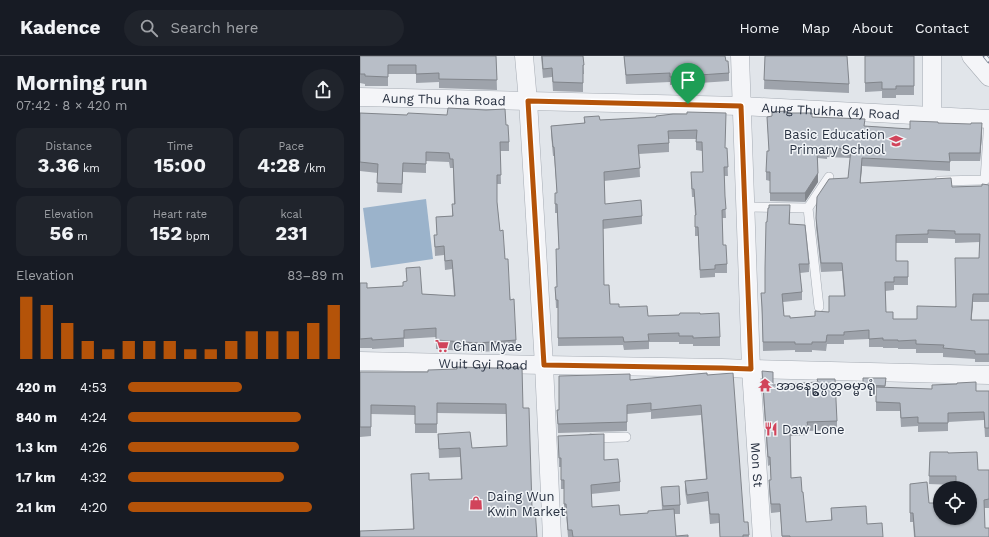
<!DOCTYPE html>
<meta charset="utf-8">
<style>
:root{--surface:#171b24;--page:#20242c;--text:#f1f3f6;--muted:#9ea1a6;--line:#363941;--accent:#b45309}
body{margin:0;font-family:"Work Sans","Noto Sans Myanmar",sans-serif;background:var(--page);color:var(--text);height:100vh;display:flex;flex-direction:column;font-size:15px;white-space:nowrap}
*{box-sizing:border-box;margin:0}
p{font-size:13px;color:var(--muted)}
.icon{flex:none;width:22px;height:22px;fill:none;stroke:currentColor;stroke-width:2;stroke-linecap:round;stroke-linejoin:round}
.map{position:relative;flex:1;overflow:hidden}
.details{display:flex;flex-direction:column;background:var(--surface);width:360px}
.details>*{flex:none}
.buttons{position:absolute;left:573px;top:425px;display:grid;gap:8px}
.buttons a{display:grid;place-items:center;width:44px;height:44px;border-radius:50%;background:var(--surface);box-shadow:0 1px 3px #0004;font-size:20px}
.pin{position:absolute;display:grid;place-items:center;width:34px;height:34px;color:#fff;margin:-41px -17px;border-radius:50% 50% 50% 0;rotate:-45deg;box-shadow:0 0 4px #0007}
.pin .icon{rotate:45deg}
.round{display:grid;place-items:center;flex:none;width:42px;height:42px;border-radius:21px;background:var(--page)}
.headline{display:flex;align-items:center;justify-content:space-between;height:68px;padding:0 16px}
h1{font-size:22px;font-weight:700;line-height:30px}
.stats{display:grid;grid-template-columns:repeat(3,1fr);gap:6px;height:68px;padding:4px 16px}
.stats div{display:grid;align-content:center;border-radius:10px;background:var(--page);text-align:center}
.stats b{font-size:20px;font-weight:700}
.stats small{font-size:11px;font-weight:400}
.stats p{font-size:11px}
.chart{height:112px;padding:8px 16px}
.chart p{display:flex;justify-content:space-between}
.chart svg{width:100%;height:72px;margin-top:4px;stroke:var(--accent);stroke-width:6}
ul{padding:0 16px;list-style:none;font-size:13px}
li{display:grid;grid-template-columns:64px 48px 1fr;align-items:center;height:30px}
li i{height:10px;border-radius:5px;background:var(--accent)}
header{display:flex;align-items:center;gap:24px;box-sizing:border-box;height:56px;padding:0 20px;background:var(--surface);border-bottom:1px solid var(--line)}
header strong{font-size:19px}
nav{display:flex;gap:22px;margin-inline-start:auto;font-size:14px}
.search{width:280px;height:36px;background:var(--page);display:flex;align-items:center;gap:10px;box-sizing:border-box;padding:0 14px;border-radius:22px;color:var(--muted);font-size:15px}
main{display:flex;flex:1;min-height:0}
.map>svg:first-child{display:block}
.water{fill:#9bb3cb}
.lines{fill:none;stroke-linecap:round;stroke-linejoin:round}
.lane-casing{stroke:#a6acb4;stroke-width:10}
.street-casing{stroke:#a6acb4;stroke-width:19}
.lane{stroke:#f4f5f8;stroke-width:9}
.street{stroke:#f4f5f8;stroke-width:18}
.rail-casing{stroke:#7a8494;stroke-width:4.5}
.rail{stroke:#f1f4f7;stroke-width:3;stroke-dasharray:9;stroke-linecap:butt}
.wall{fill:#9ea3ab;fill-rule:evenodd}
.shaded-wall{fill:#81858b}
.building{fill:#b8bec7;stroke:#81858b;fill-rule:evenodd}
.route-casing{stroke:#fff;stroke-width:8}
.route{stroke:#b45309;stroke-width:5}
.labels{text-anchor:middle;stroke-width:3;stroke-linejoin:round;paint-order:stroke}
.street-label{font-size:13px;fill:#293242;stroke:#f1f4f7}
.poi-label{font-size:13px;fill:#293242;stroke:#f1f4f7;text-anchor:start}
</style>
<header>
<strong>Kadence</strong>
<div class="search"><svg class="icon" aria-label="search" viewBox="0 0 24 24"><circle cx="10" cy="10" r="6"/><path d="M15 15l6 6"/></svg>Search here</div>
<nav><a>Home</a><a>Map</a><a>About</a><a>Contact</a></nav>
</header>
<main>
<section class="details">
<div class="headline"><div><h1>Morning run</h1><p>07:42 · 8 × 420 m</p></div><a class="round"><svg class="icon" aria-label="share" viewBox="0 0 24 24"><path d="M12 15V3M7 8l5-5 5 5M5 13v7h14v-7"/></svg></a></div>
<div class="stats">
<div><p>Distance</p><b>3.36<small> km</small></b></div>
<div><p>Time</p><b>15:00</b></div>
<div><p>Pace</p><b>4:28<small> /km</small></b></div>
</div>
<div class="stats">
<div><p>Elevation</p><b>56<small> m</small></b></div>
<div><p>Heart rate</p><b>152<small> bpm</small></b></div>
<div><p>kcal</p><b>231</b></div>
</div>
<div class="chart"><p><span>Elevation</span>83–89 m</p>
<svg viewBox="0 0 160 44" preserveAspectRatio="none"><path d="M5 44V6M15 44V11M25 44V22M35 44V33M45 44V38M55 44V33M65 44V33M75 44V33M85 44V38M95 44V38M105 44V33M115 44V27M125 44V27M135 44V27M145 44V22M155 44V11"/></svg>
</div>
<ul>
<li><b>420 m</b>4:53<i style="width:53%"></i></li>
<li><b>840 m</b>4:24<i style="width:80%"></i></li>
<li><b>1.3 km</b>4:26<i style="width:79%"></i></li>
<li><b>1.7 km</b>4:32<i style="width:72%"></i></li>
<li><b>2.1 km</b>4:20<i style="width:85%"></i></li>
</ul>
</section>
<div class="map">
<svg width="629" height="481" viewBox="0 0 629 481">
<rect width="100%" height="100%" fill="#e1e5ea"/>
<path class="water" d="M66,143L73,203L11,212L3,152Z"/>
<g class="lines">
<g class="lane-casing">
<path id="lane" d="M579,125L625,124L629,63
M385,151L448,152
M459,251L448,152L469,121
M232,382L266,381"/>
</g>
<g class="street-casing">
<g id="street">
<path d="M164,0L168,45L184,309L192,481"/>
<path id="s1" d="M380,0L391,313L402,481"/>
<path d="M611,0L629,21"/>
<path id="s2" d="M0,41L381,50L629,63"/>
<path d="M572,61V0"/>
<path id="s3" d="M0,305L184,309L362,312L391,313L629,319"/>
</g>
</g>
<use href="#lane" class="lane"/>
<use href="#street" class="street"/>
<g class="rail-casing">
<path id="rail" d="M625,0L629,5"/>
</g>
<use href="#rail" class="rail"/>
</g>
<path class="wall" d="M0,0H136L137,34L79,32V26L56,27V18H28V30H5V28L0,27Z
M181,0H223L224,18H223V36L193,35L192,21L183,22Z
M264,0H365L366,5L369,17V25L310,29V26L266,28Z
M405,0L489,28V37L404,33Z
M505,0H554V39H536V42H522V35L505,36Z
M412,56L426,57L505,70L550,73L578,67L622,76L620,105H590V115L502,110L500,127L592,131L622,130L629,129V246H613L611,264H629V306H615V303L583,301V297H556V293H538V292H523V291H509V283L484,284V288H467L466,295L452,294V296H435V294L403,295L402,259L401,237H405L430,158L429,168L449,208V216L440,217L442,236V244L423,246L424,260L430,262L455,260L469,256L484,240L482,215L461,216L456,171V162L488,122L490,102L467,101V103L458,102V126L445,146L410,145V125L406,124V116L409,95L407,61L412,60ZM568,182L595,183V187L620,186L619,202L595,251L557,263H533L526,256L525,235L534,234V229H548V205H536V187H568Z
M0,57L146,69L149,86V95H140L141,128H137V146L140,175L145,203L156,284V294L118,296L76,293V281L44,283V291L12,293V292H0V227L7,232L43,230L47,226L46,212L62,238L94,240L92,213L85,214L84,199L75,200L74,179H77L76,161L92,160V148H94L93,112H90L89,106L66,105V117L43,116L42,137L17,136L18,117L0,115Z
M313,58L365,92H367L368,120H364L366,162H362L363,189L367,208V217H355V221L340,222L338,180H335V159L334,141H332L331,125L343,116L342,95L336,94V83H309V96L279,98L280,121L244,125L245,148L282,160V168L243,173L244,229L250,248L288,260L340,258L360,281V290H333V288H319V286H289V293L264,294L263,289L198,290V252H196L195,231H197L199,193L197,157H195V137H197L194,100H193L191,78V70L224,67V61L240,64L296,61Z
M402,315L413,329L477,365V374L448,375V379L430,380L431,422L442,436L446,466L471,464V452L507,468L523,481H422L420,456L411,457L409,433V424H411L410,409L408,410L402,324Z
M0,316L163,352L172,452L53,473L51,418L69,424L101,423L100,401L79,402L78,378L112,392L147,390L146,358L77,357V377H55V359L11,358V380L0,381Z
M347,317L384,466H388L389,481H360L359,467L350,468L348,445L327,448L325,435V425L346,423L341,359L291,363V356L267,358V375L198,377L197,354H199L270,324Z
M503,322H526L525,332L616,335H629V381H625L624,364L588,366V375L558,376V370L541,371L540,355H516V334L503,333Z
M198,380L244,404L260,426V435L231,438L232,451L260,459L288,457L302,454L301,431L320,449V458H314L316,480L328,481H208L206,457H204V433H201V411H199Z
M570,396L588,397L618,414H629V452H624L625,472L629,481H554L553,466H550V428L569,447L610,462L596,429L569,428Z"/>
<path class="shaded-wall" d="M622,67V76L620,105V97Z
M502,102V110L500,135V127Z
M458,117V126L445,146V137Z
M430,149V158L429,176V168Z
M613,238V246L611,272V264Z"/>
<path class="building" d="M0,0H136L137,24L79,23V17L56,18V9H28V21L5,20V18H0Z
M182,0H223L224,9H223V27L193,26L192,12L183,13Z
M264,0H365L366,5H368L369,17L310,21V17L266,19Z
M405,0H487L489,28L404,24Z
M505,0H554V30H536V33H522V26L505,27Z
M88,52L126,54L145,53L146,69H148L149,86H140L141,119H137V146L140,175L143,174L145,203H148L150,244L154,243L156,284L118,287L76,284V272L44,274V282L12,284V282L0,283V227H7V232L43,230V226L47,225L46,212L60,211L62,238L95,240L92,204L85,205L84,190L75,191L74,179H77L76,161L93,160L92,148H95L93,103H90L89,97L66,96V108L43,107L42,128L17,127L18,108L0,106V57L47,59L48,57L87,59Z
M426,55V57H452V61L505,63L504,70L550,73V65L578,66V67L611,68V67H622L620,97H589L590,106L502,102L500,127L591,122L592,131L622,130V128L629,129V238H613L611,264H629V298H615V295L583,292L584,289L556,288V284L538,285V284H523V282L509,283V274L484,276V279H467L466,286H452V288H435V286H403L402,251L401,237H405V212L406,166H407L408,152H409V149H430L429,168L445,169L449,208H439L442,236L422,238L424,260H430V262L455,260V255L469,256V240H485L482,207H461L456,162L457,141L469,123L488,122L491,93L467,92V94H457L458,117L445,137H410V116H406L407,95H409L407,61L412,60V56ZM568,174L595,175V178H620L619,202H595L596,251L557,250V263H533V256H526L525,226H534V221H548V205H536V179L568,178Z
M327,56L366,57L365,92H367L368,111H364L365,140L366,153L362,154L363,189H366L367,208L355,209V213L340,214L338,171H335V159H336L334,133H332L331,116H343L342,86H336L337,74L308,75L309,87L278,89L280,112L244,116L245,148L281,144L282,160L243,164L244,229H249L250,248H259V251L287,250L288,260L319,259L320,257H340V258L359,257L360,281L333,282V280H319V277L288,278L289,285L264,286L263,281L198,282V244H196L195,231H197L196,193H199L197,148H195V137H197L194,91H193L191,70L225,67L224,61L239,60L240,64L296,61V60L313,58H327Z
M97,311L135,312L162,311L163,352H169L172,452H175L177,481H0V475L54,473L51,418L69,417V424L102,423L100,392L79,393L78,378L110,376L112,392L147,390L146,348L77,347V368H55V350L11,349V371H0V316H68V314L97,313Z
M402,315L413,316V329L458,326L457,323H475L477,365L447,366L448,370L430,372L431,422L441,421L442,436H443L446,466L472,464L471,452L506,450L507,468L522,467L523,481H430V480H422L420,448H411L409,424H411L410,401H408Z
M347,317V319L373,317L384,466H388L389,479H383V481H360L359,458H350L348,436L327,439L325,425L347,423L341,349L291,354V347L267,349V366L198,368L197,354H199V320L270,318V324Z
M503,322H526L525,330L503,329Z
M616,326V335H629V372H625L624,356L588,357V367H558V361L541,362L540,347L516,346V331L572,333V329L597,328V327Z
M244,378V404L258,403L260,426L231,429L232,451L259,449L260,459L288,457V455L314,453L316,480L328,479V481H213L212,474H208L206,448H204V424H201V402H199L198,380Z
M570,396H588V397L617,396L618,414H629V443L624,444L625,472H629V481H555L553,457H550V428L567,426L569,447H580V462H610V432H596V420H569Z
M319,430L320,449L303,450L301,431Z"/>
<g class="lines">
<g class="route-casing">
<path id="route" d="M168,45L381,50L391,313L362,312L184,309Z"/>
</g>
<use href="#route" class="route"/>
</g>
<defs>
<g id="school-bare" transform="scale(1.08)"><path d="M0-5L7-2L0 1L-7-2ZM-4 1L0 2.5L4 1V4Q0 6-4 4Z" fill="#d1445b" stroke="#f1f4f7" stroke-width="2.5" paint-order="stroke"/></g>
<g id="supermarket-bare" transform="scale(1.08)"><path d="M-6-5.5h2.5l.6 2H6L4.5 2H-2.5L-4.4-4H-6ZM-1.5 3.2a1.3 1.3 0 1 0 .1 0ZM3 3.2a1.3 1.3 0 1 0 .1 0Z" fill="#d1445b" stroke="#f1f4f7" stroke-width="2.5" paint-order="stroke"/></g>
<g id="temple-bare" transform="scale(1.08)"><path d="M0-6L5-2H3V0L6.5 2.5H4V6H1.5V3h-3V6H-4V2.5H-6.5L-3 0V-2H-5Z" fill="#d1445b" stroke="#f1f4f7" stroke-width="2.5" paint-order="stroke"/></g>
<g id="restaurant-bare" transform="scale(1.08)"><path d="M-5-6h1v4h1v-4h1v4h1v-4h1v5L-1.5 .5V6h-2V.5L-5-1ZM5-6V6H3V1.5H1.5Q1.5-4 5-6Z" fill="#d1445b" stroke="#f1f4f7" stroke-width="2.5" paint-order="stroke"/></g>
<g id="shop-bare" transform="scale(1.08)"><path d="M-5-2.5h2.3a2.7 3.5 0 0 1 5.4 0H5L5.5 6h-11ZM-1.5-2.5h3a1.5 2.3 0 0 0-3 0Z" fill="#d1445b" stroke="#f1f4f7" stroke-width="2.5" paint-order="stroke"/></g>
</defs>
<g fill-rule="evenodd">
<use href="#school-bare" x="536" y="85"/>
<use href="#supermarket-bare" x="82" y="290"/>
<use href="#temple-bare" x="405" y="329"/>
<use href="#restaurant-bare" x="411" y="373"/>
<use href="#shop-bare" x="116" y="447"/>
</g>
<g class="labels">
<g class="street-label">
<text dy="5" stroke="none"><textPath href="#s2" startOffset="84">Aung Thu Kha Road</textPath></text>
<text dy="5" stroke="none"><textPath href="#s2" startOffset="471">Aung Thukha (4) Road</textPath></text>
<text dy="5" stroke="none"><textPath href="#s3" startOffset="123">Wuit Gyi Road</textPath></text>
<text dy="5" stroke="none"><textPath href="#s1" startOffset="409">Mon St</textPath></text>
</g>
<g class="poi-label">
<text x="525" y="83" text-anchor="end">Basic Education<tspan x="525" dy="15">Primary School</tspan></text>
<text x="93" y="295">Chan Myae</text>
<text x="416" y="334">အာနေဥ္စပ္ပတ္တဓမ္မာရုံ</text>
<text x="422" y="378">Daw Lone</text>
<text x="127" y="445">Daing Wun<tspan x="127" dy="15">Kwin Market</tspan></text>
</g>
</g>
</svg>
<div class="buttons">
<a><svg class="icon" aria-label="locate" viewBox="0 0 24 24"><circle cx="12" cy="12" r="6"/><path d="M12 2v4M12 18v4M2 12h4M18 12h4"/></svg></a>
</div>
<div class="pin" style="left:328px;top:48px;background:#1e9e55"><svg class="icon" aria-label="arrive" viewBox="0 0 24 24"><path d="M6 21V4h12l-3 4 3 4H6"/></svg></div>
</div>
</main>
